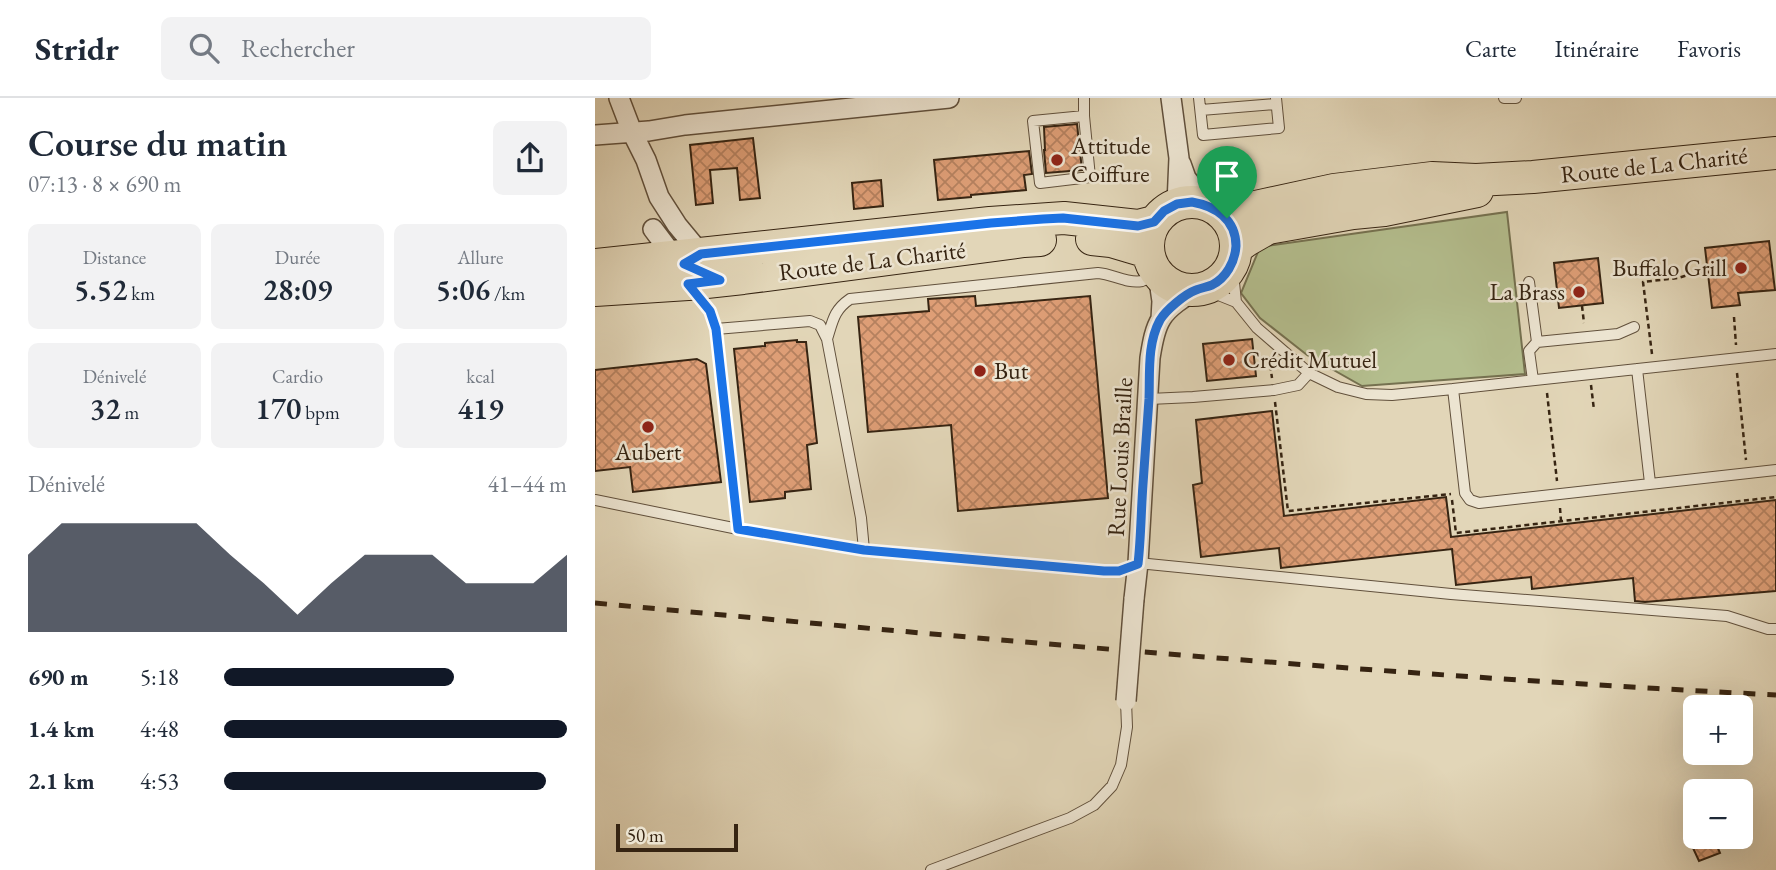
<!DOCTYPE html>
<html lang="fr">
<meta charset="utf-8">
<style>
:root{--surface:#fff;--page:#f2f2f3;--text:#1f2937;--muted:#747a83;--line:#e0e1e3;--accent:#111827}
body{margin:0;font-family:"EB Garamond",serif;background:var(--page);color:var(--text);height:100vh;display:flex;flex-direction:column;font-size:26px;white-space:nowrap}
*{box-sizing:border-box;margin:0}
p{font-size:23px;color:var(--muted)}
.icon{flex:none;width:38px;height:38px;fill:none;stroke:currentColor;stroke-width:2;stroke-linecap:round;stroke-linejoin:round}
.map{position:relative;flex:1;overflow:hidden}
.drawer{display:flex;flex-direction:column;background:var(--surface);width:595px}
.drawer>*{flex:none}
.buttons{position:absolute;left:1088px;top:597px;display:grid;gap:14px}
.buttons a{display:grid;place-items:center;width:70px;height:70px;border-radius:10px;background:var(--surface);box-shadow:0 7px 28px #0002;font-size:35px}
.scale{position:absolute;left:21px;bottom:18px;width:122px;box-sizing:border-box;padding-left:7px;border:4px solid #362412;border-top:0;font-size:19px;line-height:24px;white-space:nowrap;color:#362412;-webkit-text-stroke:5px #ece4d1;paint-order:stroke}
.pin{position:absolute;display:grid;place-items:center;width:60px;height:60px;color:#fff;margin:-72px -30px;border-radius:50% 50% 50% 0;rotate:-45deg;box-shadow:0 0 7px #0007}
.pin .icon{rotate:45deg}
.round{display:grid;place-items:center;flex:none;width:74px;height:74px;border-radius:10px;background:var(--page)}
.head{display:flex;align-items:center;justify-content:space-between;height:119px;padding:0 28px}
h1{font-size:38px;font-weight:600;line-height:52px}
.metrics{display:grid;grid-template-columns:repeat(3,1fr);gap:10px;height:119px;padding:7px 28px}
.metrics div{display:grid;align-content:center;border-radius:10px;background:var(--page);text-align:center}
.metrics b{font-size:30px;font-weight:600}
.metrics small{font-size:19px;font-weight:400}
.metrics p{font-size:19px}
.chart{height:196px;padding:14px 28px}
.chart p{display:flex;justify-content:space-between}
.chart svg{width:100%;height:126px;margin-top:7px;fill:var(--accent);opacity:.7}
ul{padding:0 28px;list-style:none;font-size:23px}
li{display:grid;grid-template-columns:112px 84px 1fr;align-items:center;height:52px}
li i{height:18px;border-radius:9px;background:var(--accent)}
header{display:flex;align-items:center;gap:42px;box-sizing:border-box;height:98px;padding:0 35px;background:var(--surface);border-bottom:2px solid var(--line)}
header strong{font-size:33px}
nav{display:flex;gap:38px;margin-inline-start:auto;font-size:24px}
.search{width:490px;height:63px;background:var(--page);display:flex;align-items:center;gap:18px;box-sizing:border-box;padding:0 24px;border-radius:10px;color:var(--muted);font-size:26px}
main{display:flex;flex:1;min-height:0}
.map>svg:first-child{display:block}
.green{fill:#b4be8e;stroke:#757150;stroke-width:2}
.building{fill:url(#building-cross-hatch);stroke:#362412;stroke-width:2}
.lines{fill:none;stroke-linecap:round;stroke-linejoin:round}
.service-casing{stroke:#61503c;stroke-width:12}
.minor-casing{stroke:#61503c;stroke-width:22}
.primary-casing{stroke:#362412;stroke-width:34}
.path{stroke:#362412;stroke-width:2.5;stroke-dasharray:5 3.5;stroke-linecap:butt}
.service{stroke:#ece4d1;stroke-width:10}
.minor{stroke:#ece4d1;stroke-width:19}
.primary{stroke:#e2d6b8;stroke-width:32}
.rail{stroke:#362412;stroke-width:5;stroke-dasharray:12 12;stroke-linecap:butt}
.minor-bridge-casing{stroke:#61503c;stroke-width:22;stroke-linecap:butt}
.minor-bridge{stroke:#ece4d1;stroke-width:19}
.route-casing{stroke:#fff;stroke-width:14}
.route{stroke:#1a73e8;stroke-width:9}
.poi-dot{fill:#8f2418;stroke:#ece4d1;stroke-width:2.5}
.labels{text-anchor:middle;stroke-width:5;stroke-linejoin:round;paint-order:stroke}
.poi-label{font-size:24px;fill:#362412;stroke:#ece4d1;text-anchor:start}
.street-label{font-size:24px;fill:#362412;stroke:#ece4d1}
</style>
<header>
<strong>Stridr</strong>
<div class="search"><svg class="icon" aria-label="search" viewBox="0 0 24 24"><circle cx="10" cy="10" r="6"/><path d="M15 15l6 6"/></svg>Rechercher</div>
<nav><a>Carte</a><a>Itinéraire</a><a>Favoris</a></nav>
</header>
<main>
<section class="drawer">
<div class="head"><div><h1>Course du matin</h1><p>07:13 · 8 × 690 m</p></div><a class="round"><svg class="icon" aria-label="share" viewBox="0 0 24 24"><path d="M12 15V3M7 8l5-5 5 5M5 13v7h14v-7"/></svg></a></div>
<div class="metrics">
<div><p>Distance</p><b>5.52<small> km</small></b></div>
<div><p>Durée</p><b>28:09</b></div>
<div><p>Allure</p><b>5:06<small> /km</small></b></div>
</div>
<div class="metrics">
<div><p>Dénivelé</p><b>32<small> m</small></b></div>
<div><p>Cardio</p><b>170<small> bpm</small></b></div>
<div><p>kcal</p><b>419</b></div>
</div>
<div class="chart"><p><span>Dénivelé</span>41–44 m</p>
<svg viewBox="0 0 160 44" preserveAspectRatio="none"><path d="M0 44V17L10 6L20 6L30 6L40 6L50 6L60 17L70 27L80 38L90 27L100 17L110 17L120 17L130 27L140 27L150 27L160 17V44z"/></svg>
</div>
<ul>
<li><b>690 m</b>5:18<i style="width:67%"></i></li>
<li><b>1.4 km</b>4:48<i style="width:100%"></i></li>
<li><b>2.1 km</b>4:53<i style="width:94%"></i></li>
</ul>
</section>
<div class="map">
<svg width="1181" height="772" viewBox="0 0 1181 772">
<defs>
<pattern id="building-cross-hatch" width="8" height="8" patternUnits="userSpaceOnUse" patternTransform="scale(1.75)"><rect width="8" height="8" fill="#de9e76"/><path d="M0 0l8 8M0 8l8-8" fill="none" stroke="#b5815f"/></pattern>
</defs>
<rect width="100%" height="100%" fill="#e2d6b8"/>
<filter id="stains"><feTurbulence type="fractalNoise" baseFrequency=".00286" numOctaves="4"/><feColorMatrix values="0 0 0 0 .2 0 0 0 0 .09 0 0 0 0 .02 0 0 0 .5 -.17"/></filter>
<radialGradient id="worn" r=".72"><stop offset=".6" stop-color="#630" stop-opacity="0"/><stop offset="1" stop-color="#630" stop-opacity=".3"/></radialGradient>
<path class="green" d="M912,114L930,276L767,288L712,257L665,220L646,195L665,149Z"/>
<path class="building" d="M482,26L487,72L451,75L449,52H450L449,29Z
M158,40L165,100L145,102L142,70L115,72L118,105L101,107L95,47Z
M434,53L437,76L429,77L431,92L376,97V99L343,102L339,62Z
M286,82L288,108L259,111L257,85Z
M1174,143L1180,192L1143,195L1145,207L1117,210L1110,150Z
M1003,160L1008,205L964,210L959,165Z
M380,198L381,208L495,198L513,400L363,413L356,327L273,334L263,219L334,213L333,201Z
M657,241L661,278L612,283L608,246Z
M202,242V244H211L222,345L212,347L216,391L190,394V400L155,404L139,251L170,248V245Z
M102,261L111,266L126,384L38,394L35,369L0,373V272Z
M677,313L689,418L851,399L856,439L1181,402V493L1050,504L1040,503L1038,480L937,491L936,479L861,487L857,451L686,470L684,450L606,459L598,387L607,385L601,322Z
M1119,741L1125,755L1104,763L1098,750Z"/>
<g class="lines">
<g class="service-casing">
<path id="service" d="M489,0V18
M604,0L608,37L684,30L681,0
M909,0H921
M606,12L681,6
M489,18L495,79L445,85L438,23Z
M637,165L641,204
M934,184L942,244
M606,190L641,204L662,230L714,275L743,289L771,296L797,297L858,291L1181,256
M97,191L115,213L121,231L143,431
M121,231L215,223L225,227L232,241L266,420L269,452
M232,241C238,222 239,212 255,201L503,175C518,176 532,186 547,183C552,181 558,178 563,176
M1042,271L1055,385
M938,282L934,253L942,244L1023,236L1039,229
M858,291L870,395L875,402L884,405L1181,372
M554,301L598,299L679,292L703,287L714,275
M0,402L143,431L269,452L508,473H524L543,466
M543,465L856,496L1132,518L1173,531H1181
M336,772L475,720L499,707L517,688L526,667L532,629L531,603"/>
</g>
<g class="minor-casing">
<path id="minor" d="M24,0L37,34L51,62L64,99L82,127L106,156
M576,0L584,60L582,106
M0,37L54,33L90,27L354,0
M586,66L591,80L611,106
M58,131L79,159L84,162
M563,176L567,203L566,221
M539,501L543,465L555,260C557,248 559,232 566,221C572,210 590,198 601,192"/>
</g>
<g class="primary-casing">
<path id="primary" d="M553 148a44 44 0 1 1 88 0a44 44 0 1 1-88 0Z
M624,113L656,110L739,92L837,80L881,82L938,79L1181,55
M497,141L516,143L553,154
M641,150L652,142L673,130L758,115L789,112L882,93
M0,167L395,125L469,120L543,128L559,124
M0,192L93,186L148,180L429,143L445,142"/>
</g>
<path class="path" d="M987,208L989,225
M1139,219L1141,247
M1057,256L1048,184L1083,180L1093,177L1113,174
M674,259L677,280
M1142,275L1151,362
M996,287L999,312
M952,295L962,383
M680,304L693,413L856,396
M857,402L861,435L1181,399
M965,410L966,423"/>
<use href="#service" class="service"/>
<use href="#minor" class="minor"/>
<use href="#primary" class="primary"/>
<path class="rail" d="M0,505C393,542 787,577 1181,597"/>
<g class="minor-bridge-casing">
<path id="minor-bridge" d="M531,603L539,501"/>
</g>
<use href="#minor-bridge" class="minor-bridge"/>
</g>
<g class="lines">
<g class="route-casing">
<path id="route" d="M597,104C620,108 641,121 641,148C640,164 631,180 617,187C612,189 606,190 601,192C590,196 571,212 565,222C552,246 555,275 554,301C552,329 550,358 548,386C546,413 546,440 543,466L524,473H509L269,452L143,431L121,231L115,213L93,186L125,182L89,166L106,156L396,125L448,121L468,120L543,128L559,124L569,113L582,106Z"/>
</g>
<use href="#route" class="route"/>
</g>
<g class="poi-dot">
<circle cx="462" cy="62" r="7"/>
<circle cx="1146" cy="170" r="7"/>
<circle cx="984" cy="194" r="7"/>
<circle cx="634" cy="262" r="7"/>
<circle cx="385" cy="273" r="7"/>
<circle cx="53" cy="329" r="7"/>
</g>
<g class="labels">
<g class="poi-label">
<text x="476" y="56">Attitude<tspan x="476" dy="28">Coiffure</tspan></text>
<text x="1132" y="178" text-anchor="end">Buffalo Grill</text>
<text x="970" y="202" text-anchor="end">La Brass</text>
<text x="648" y="270">Crédit Mutuel</text>
<text x="399" y="281">But</text>
<text x="53" y="362" text-anchor="middle">Aubert</text>
</g>
<g class="street-label">
<text transform="translate(1059 67) rotate(-6)" y="8">Route de La Charité</text>
<text transform="translate(277 163) rotate(-7)" y="8">Route de La Charité</text>
<text transform="translate(525 359) rotate(-87)" y="8">Rue Louis Braille</text>
</g>
</g>
<rect width="100%" height="100%" filter="url(#stains)"/>
<rect width="100%" height="100%" fill="url(#worn)"/>
</svg>
<div class="buttons">
<a>+</a>
<a>−</a>
</div>
<div class="scale">50 m</div>
<div class="pin" style="left:632px;top:120px;background:#1e9e55"><svg class="icon" aria-label="arrive" viewBox="0 0 24 24"><path d="M6 21V4h12l-3 4 3 4H6"/></svg></div>
</div>
</main>
